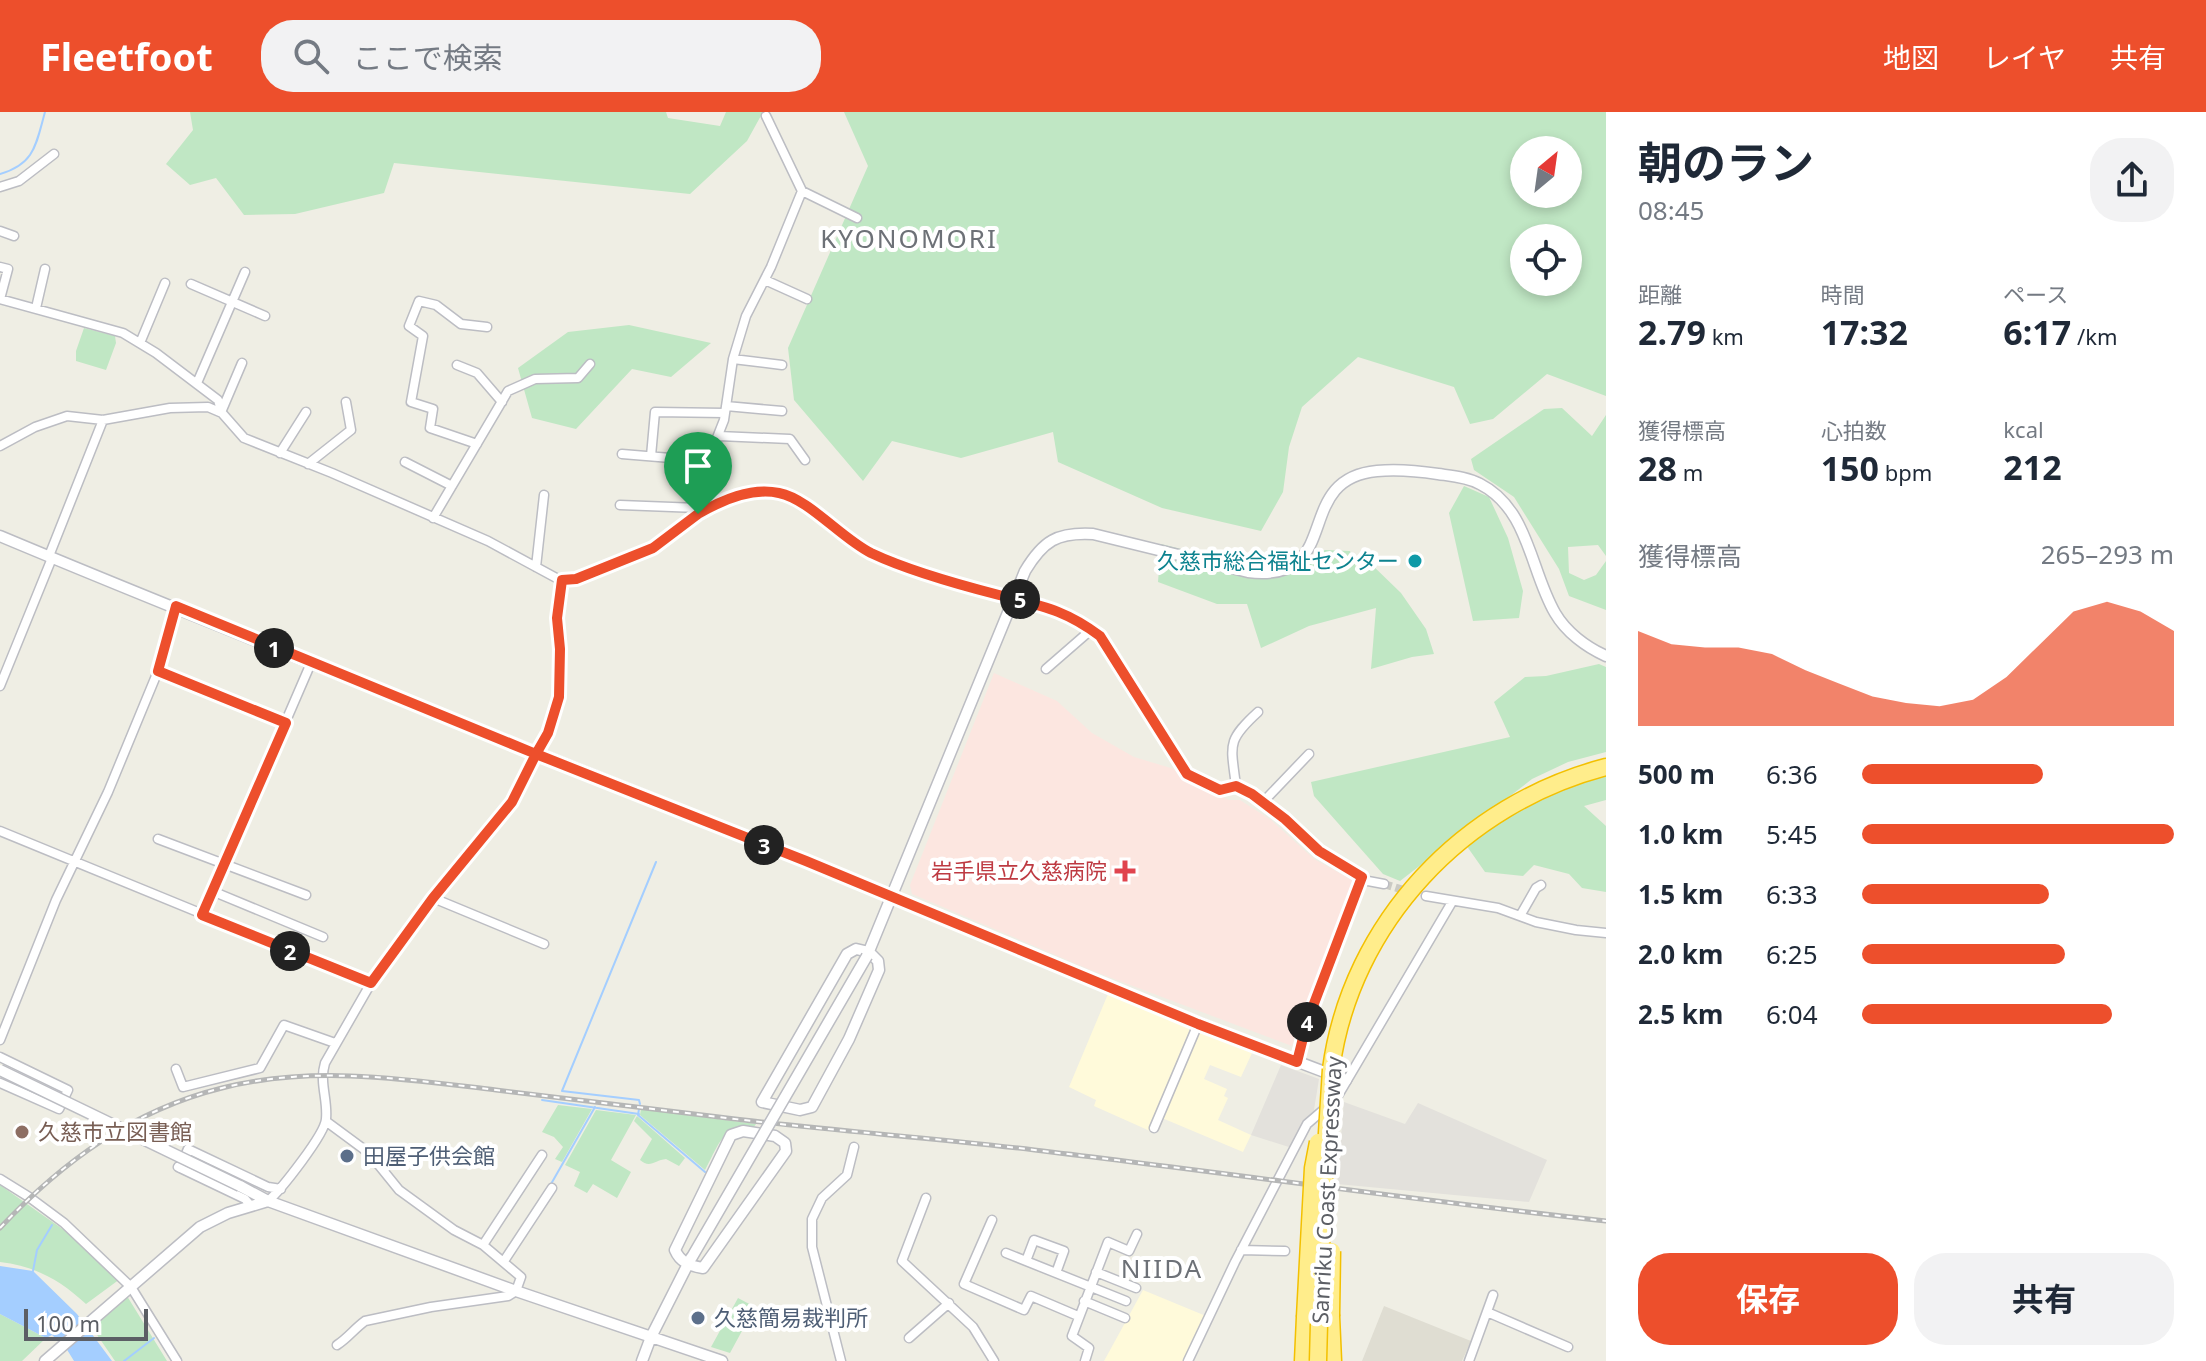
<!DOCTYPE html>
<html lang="ja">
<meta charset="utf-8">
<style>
:root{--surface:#fff;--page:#f2f2f3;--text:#1f2937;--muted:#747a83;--accent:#ed4f2c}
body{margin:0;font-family:"Noto Sans","Noto Sans JP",sans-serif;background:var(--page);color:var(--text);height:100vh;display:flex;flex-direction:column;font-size:30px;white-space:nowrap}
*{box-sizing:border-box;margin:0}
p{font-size:26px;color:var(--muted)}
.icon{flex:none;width:44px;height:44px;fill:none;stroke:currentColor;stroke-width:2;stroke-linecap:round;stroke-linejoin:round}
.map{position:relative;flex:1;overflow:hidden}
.sheet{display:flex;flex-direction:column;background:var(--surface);width:600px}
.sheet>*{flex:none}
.needle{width:52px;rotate:29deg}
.buttons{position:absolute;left:1510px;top:24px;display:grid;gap:16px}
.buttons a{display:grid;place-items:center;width:72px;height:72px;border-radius:50%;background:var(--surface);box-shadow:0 4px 12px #0003;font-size:40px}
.scale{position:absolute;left:24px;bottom:20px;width:124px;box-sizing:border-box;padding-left:8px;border:4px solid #5c5f65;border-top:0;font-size:22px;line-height:28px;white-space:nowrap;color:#5c5f65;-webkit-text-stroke:6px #fff;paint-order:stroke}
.pin{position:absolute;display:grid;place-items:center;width:68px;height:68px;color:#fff;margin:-82px -34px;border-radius:50% 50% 50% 0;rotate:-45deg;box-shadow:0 0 8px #0007}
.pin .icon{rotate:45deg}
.km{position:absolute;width:40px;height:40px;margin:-20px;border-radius:50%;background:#222;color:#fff;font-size:22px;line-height:40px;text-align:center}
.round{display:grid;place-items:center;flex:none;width:84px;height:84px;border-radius:32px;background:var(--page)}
.head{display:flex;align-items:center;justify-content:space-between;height:136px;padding:0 32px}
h1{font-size:44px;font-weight:700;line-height:60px}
.figures{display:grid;grid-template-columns:repeat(3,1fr);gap:12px;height:136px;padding:8px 32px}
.figures div{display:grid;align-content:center}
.figures b{font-size:34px;font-weight:700}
.figures small{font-size:22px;font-weight:400}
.figures p{font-size:22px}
.chart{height:224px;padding:16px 32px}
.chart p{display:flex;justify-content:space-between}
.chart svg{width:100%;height:144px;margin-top:8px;fill:var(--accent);opacity:.7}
.primary-button{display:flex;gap:16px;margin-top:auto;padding:16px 32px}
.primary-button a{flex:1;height:92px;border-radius:32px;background:var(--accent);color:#fff;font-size:32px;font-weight:700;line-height:92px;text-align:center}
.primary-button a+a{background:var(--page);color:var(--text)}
ul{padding:0 32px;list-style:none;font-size:26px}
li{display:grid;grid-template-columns:128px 96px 1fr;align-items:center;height:60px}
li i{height:20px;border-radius:10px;background:var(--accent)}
header{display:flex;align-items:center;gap:48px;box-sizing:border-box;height:112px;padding:0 40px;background:var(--accent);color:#fff}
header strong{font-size:38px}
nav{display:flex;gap:44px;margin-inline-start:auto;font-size:28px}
.search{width:560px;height:72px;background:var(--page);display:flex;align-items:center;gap:20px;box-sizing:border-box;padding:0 28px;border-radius:32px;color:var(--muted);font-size:30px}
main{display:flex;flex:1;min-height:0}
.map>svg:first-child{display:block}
.commercial{fill:#fffada}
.industrial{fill:#e3e1dc}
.education{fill:#dfddd2}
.medical{fill:#fce6e0}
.green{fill:#c0e7c4;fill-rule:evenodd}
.water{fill:#a4ceff}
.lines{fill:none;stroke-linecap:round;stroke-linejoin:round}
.stream{stroke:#a4ceff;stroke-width:2}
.minor-tunnel{stroke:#cacac4;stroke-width:8;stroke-dasharray:8 4;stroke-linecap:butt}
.minor-casing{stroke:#bcbdc3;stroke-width:11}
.tertiary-casing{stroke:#bcbdc3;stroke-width:13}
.motorway-casing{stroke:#f3c000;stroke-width:19}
.minor{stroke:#fff;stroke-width:8}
.tertiary{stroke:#fff;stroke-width:10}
.motorway{stroke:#ffed8b;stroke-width:16}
.rail-casing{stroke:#b5b6b6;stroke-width:5}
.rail{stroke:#fff;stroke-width:2;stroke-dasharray:6;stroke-linecap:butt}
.tertiary-bridge-casing{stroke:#bcbdc3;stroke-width:13;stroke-linecap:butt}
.motorway-bridge-casing{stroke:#f3c000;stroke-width:19;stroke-linecap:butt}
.tertiary-bridge{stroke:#fff;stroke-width:10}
.motorway-bridge{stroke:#ffed8b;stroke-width:16}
.route-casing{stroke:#fff;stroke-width:16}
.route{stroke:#ed4f2c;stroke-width:10}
.culture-dot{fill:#0f9aa8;stroke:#fff;stroke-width:3}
.health-dot{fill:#e0444e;stroke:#fff;stroke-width:3}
.education-dot{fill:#8d6e63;stroke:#fff;stroke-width:3}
.service-dot{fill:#5c6f8a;stroke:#fff;stroke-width:3}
.labels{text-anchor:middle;stroke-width:8;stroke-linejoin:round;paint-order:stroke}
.culture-label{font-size:22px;fill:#0d838f;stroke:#fff;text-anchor:end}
.health-label{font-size:22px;fill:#be3a42;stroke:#fff;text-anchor:end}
.education-label{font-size:22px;fill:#785e54;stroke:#fff;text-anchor:start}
.service-label{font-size:22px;fill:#4e5e75;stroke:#fff;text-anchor:start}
.street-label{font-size:22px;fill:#5c5f65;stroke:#fff}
.quarter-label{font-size:26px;letter-spacing:2px;fill:#6d7177;stroke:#fff}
</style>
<header>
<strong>Fleetfoot</strong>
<div class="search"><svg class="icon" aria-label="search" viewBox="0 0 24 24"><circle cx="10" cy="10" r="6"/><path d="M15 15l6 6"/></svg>ここで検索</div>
<nav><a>地図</a><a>レイヤ</a><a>共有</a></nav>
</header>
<main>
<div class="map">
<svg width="1606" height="1249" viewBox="0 0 1606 1249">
<rect width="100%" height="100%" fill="#efeee4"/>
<path class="commercial" d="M1108,882L1252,941L1241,965L1210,953L1204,967L1227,977L1224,984L1228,986L1218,1008L1251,1023L1243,1040L1162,1006L1150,1019L1094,994L1096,988L1069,975Z
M1143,1178L1206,1204L1186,1249H1104Z"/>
<path class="industrial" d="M1281,953L1319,967L1313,1004L1292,1036L1251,1023Z
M1344,990L1405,1012L1418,991L1547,1048L1529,1090L1337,1072Z"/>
<path class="education" d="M1384,1194L1471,1229L1462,1249H1362Z"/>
<path class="medical" d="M994,561L1057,589L1092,621L1134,645L1174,657L1180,665L1229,688H1240L1271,708L1314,747L1356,770L1321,851L1292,934L1093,859L912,782L910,773Z"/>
<path class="green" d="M190,0H666L668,6L720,14L726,0H763L747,29L690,82L394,51L384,81L295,102L244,103L216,66L190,73L166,52L193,18Z
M844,0H1606V284L1547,262L1493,307L1470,312L1454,275L1358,245L1302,295L1289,335L1283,380L1261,419L1162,396L1058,350L1053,320L961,346L892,329L863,369L794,288L788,236L868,54ZM1524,38H1568V82H1524ZM1524,126H1568V170H1524Z
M629,213L711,231L671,265L632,257L576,317L532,306L518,256L568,220Z
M84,216L115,224L116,231L106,258L76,249V239Z
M1562,296L1592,324L1606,303V444L1598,433L1568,435L1569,461L1584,468L1596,463L1606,449V498L1569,484L1559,457L1514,385L1474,358L1471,347L1544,297Z
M1464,374L1489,385L1508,426L1523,479L1519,506L1473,509L1449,401Z
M1161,432L1237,451L1281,455L1325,438L1350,439L1356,455L1368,449L1401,481L1426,517L1434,542L1412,545L1371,557L1376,496L1309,514L1261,536L1247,492H1217L1158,470Z
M1599,552L1606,555V640L1568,650L1532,667L1400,769L1383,762L1314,684L1311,670L1510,625L1494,590L1525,565L1546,564Z
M1606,662V688L1584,694L1606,714V780L1582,776L1569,762L1534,753L1523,764L1485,760L1466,733L1514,697L1572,672Z
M558,993L592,997L562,1050L555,1047L563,1035L554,1025L542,1020Z
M641,997L756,1012L753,1016C722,1012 718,1035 705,1058L640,1003Z
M596,998L636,1003L611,1048L631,1060L617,1086L593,1072L587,1081L574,1074L580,1060L565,1053Z
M637,1004L685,1046L679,1054L666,1047C655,1048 650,1057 640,1048L652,1027L634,1009Z
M0,1073L71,1123L120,1167L86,1192C60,1168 35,1154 0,1150Z
M127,1184L167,1249H115L91,1214Z
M738,1186L755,1195L730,1241L711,1235Z
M0,1202L46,1226L22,1249H0Z"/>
<path class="water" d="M0,1154L33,1159L77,1202L112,1249H74L66,1236L52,1223L46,1226L0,1202Z"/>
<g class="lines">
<path class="stream" d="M0,62C35,52 36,32 45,0
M542,988L639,1002
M640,992L639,988L562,979L656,750
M639,997L638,1003L705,1060
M551,1072L595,995
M33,1159L37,1138L52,1113
M124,1249L154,1226"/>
<path class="minor-tunnel" d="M1384,772L1410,780"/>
<g class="minor-casing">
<path id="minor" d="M0,75L19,69L54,42
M802,79L857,106
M0,119L14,124
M0,155L8,157L0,187
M765,168L807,187
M191,172L265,204
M0,187L123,221L156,241L218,288L222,301
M36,196L45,157
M140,231L165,171
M733,247L782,253
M457,253L477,261L502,290
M197,271L245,160
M726,294L782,299
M222,298L242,251
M719,324L790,327L805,348
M477,332L430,316L433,297L411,290L423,224L409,214L419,189L436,193L461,212L487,215
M0,334L35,315L67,304L103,308L170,296L208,295L222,301L244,326L332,361L488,429L560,468L576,467L653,436L716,392L741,383L767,379L783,381L797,387L837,420L873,442L963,473L1045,493L1082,510L1100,524L1117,547L1144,595L1187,662L1220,678L1236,674L1252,682L1285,707L1319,739L1368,769L1384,772
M280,341L306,300
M622,342L707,349
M651,344L655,300L725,301
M405,350L452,374
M308,352L351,318L346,290
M620,393L698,396
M698,402V374L724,308L733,247L746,204L771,155L802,79L766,4
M433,406L508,279L535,267L578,266L590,252
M49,444L103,308
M536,455L544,383
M1046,557L1092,517
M158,559L286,611
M0,574L52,446
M1236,674C1231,633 1226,629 1258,600
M1263,690L1309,642
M0,719L371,871
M158,727L306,783
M212,779L323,825
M1426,784L1498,796L1536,810L1576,818L1606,821
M433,786L544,832
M202,803L311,551
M1520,804L1536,776L1541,773
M0,928L56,788L108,680L158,559L176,494
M0,945L68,978L59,997L0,971
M1297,950L1307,910L1362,765
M176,957L183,975L260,956L284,913L335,931
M327,1010L369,1041L399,1078L454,1118L483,1133L521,1165L516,1179L508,1184L431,1195L365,1209C354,1217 348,1226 337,1233
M1154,1016L1198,912
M178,1055L245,1087L251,1094
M180,1056L188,1037L268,1075L281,1077
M0,1067L29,1085L64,1111L131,1175L177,1249
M926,1086L902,1149L973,1215L994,1249
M268,1089C281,1078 325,1022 326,1007C328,987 319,971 325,951L371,871L433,786L512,690L548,621L559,585L560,537L557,506L562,468
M992,1108L964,1172L1024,1198L1031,1184L1078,1204
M483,1133L542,1043
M1241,1138L1285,1139
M1006,1141L1126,1189
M504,1149L552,1076
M1026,1149L1034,1128L1064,1139L1056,1161
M1096,1160L1136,1176
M1084,1189L1125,1206
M1487,1200L1568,1235
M909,1226L949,1191
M841,1249L812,1135V1107L822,1086L847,1063L854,1035
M1085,1249L1089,1236L1072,1224L1108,1130L1129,1139L1137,1122
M1188,1249L1235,1150L1307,1012L1336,987L1452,790
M1469,1249L1493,1183"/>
</g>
<g class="tertiary-casing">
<path id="tertiary" d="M0,424C267,536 537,639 805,749C986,823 1164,900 1346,968
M856,837L869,840L878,849L879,858L849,927L812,995L800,998L762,990L847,842Z
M867,844L1025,459C1043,429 1057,420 1093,422L1248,460C1346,472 1290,367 1377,359C1398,357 1418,359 1438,362C1452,364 1467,365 1480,372C1529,397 1530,458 1555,501C1566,520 1586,535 1606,544
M743,1019L775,1024L785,1031L786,1039L703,1156C690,1154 680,1150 675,1138L731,1023Z
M240,1074L268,1089L516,1179L722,1249
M45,1249L200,1115L228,1101L268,1089
M642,1249L651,1225L691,1146"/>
</g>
<g class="motorway-casing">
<path id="motorway" d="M1331,957C1351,810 1464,692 1606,655
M1331,1204L1333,1249
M1303,1249L1305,1205"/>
</g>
<use href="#minor" class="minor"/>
<use href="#tertiary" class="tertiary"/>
<use href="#motorway" class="motorway"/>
<g class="rail-casing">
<path id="rail" d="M0,1116C62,1050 133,998 222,976C312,953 406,967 496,978C570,987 645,996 719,1005C830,1019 941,1026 1051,1040C1236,1062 1421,1089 1606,1109"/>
</g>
<use href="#rail" class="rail"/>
<g class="tertiary-bridge-casing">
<path id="tertiary-bridge" d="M0,958L240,1074
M692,1145L867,844"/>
</g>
<g class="motorway-bridge-casing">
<path id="motorway-bridge" d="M1331,1204L1332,1139
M1305,1205L1313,1056L1318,1030
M1318,1249L1322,1100L1331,957"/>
</g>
<use href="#tertiary-bridge" class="tertiary-bridge"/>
<use href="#motorway-bridge" class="motorway-bridge"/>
</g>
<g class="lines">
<g class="route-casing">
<path id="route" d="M698,402L653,436L576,467L562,468L557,506L560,537L559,585L548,621L536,642L176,494L158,559L286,611L202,803L371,871L433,786L512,690L536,642L806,749L1198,912L1297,950L1307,910L1362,765L1319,739L1285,707L1252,682L1236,674L1220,678L1187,662L1100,524C1064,497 1041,494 999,483C960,473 907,458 871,441C841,426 809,387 779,381C751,375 722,388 698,402"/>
</g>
<use href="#route" class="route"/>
</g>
<circle class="culture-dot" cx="1415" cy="449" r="8"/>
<path class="health-dot" d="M1121 747h8v8h8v8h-8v8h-8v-8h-8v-8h8z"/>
<circle class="education-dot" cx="22" cy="1020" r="8"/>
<g class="service-dot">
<circle cx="347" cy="1044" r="8"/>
<circle cx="698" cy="1206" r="8"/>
</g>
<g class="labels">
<g class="culture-label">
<text x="1399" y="457">久慈市総合福祉センター</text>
</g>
<g class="health-label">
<text x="1107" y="767">岩手県立久慈病院</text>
</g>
<g class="education-label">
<text x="38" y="1028">久慈市立図書館</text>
</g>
<g class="service-label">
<text x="363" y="1052">田屋子供会館</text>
<text x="714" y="1214">久慈簡易裁判所</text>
</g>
<g class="street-label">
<text transform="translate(1327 1078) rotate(-87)" y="8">Sanriku Coast Expressway</text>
</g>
<g class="quarter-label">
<text x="909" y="136">KYONOMORI</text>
<text x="1162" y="1166">NIIDA</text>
</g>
</g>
</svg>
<div class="buttons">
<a><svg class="needle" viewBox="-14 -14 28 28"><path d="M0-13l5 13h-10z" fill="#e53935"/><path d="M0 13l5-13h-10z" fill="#747a83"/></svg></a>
<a><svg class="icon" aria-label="locate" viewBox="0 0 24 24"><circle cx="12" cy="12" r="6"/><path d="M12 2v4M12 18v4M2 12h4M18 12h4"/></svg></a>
</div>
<div class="scale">100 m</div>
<div class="pin" style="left:698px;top:402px;background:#1e9e55"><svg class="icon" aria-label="arrive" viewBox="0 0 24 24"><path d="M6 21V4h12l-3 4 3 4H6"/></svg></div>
<b class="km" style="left:274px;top:536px">1</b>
<b class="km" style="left:290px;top:839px">2</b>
<b class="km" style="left:764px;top:733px">3</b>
<b class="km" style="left:1307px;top:910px">4</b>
<b class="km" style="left:1020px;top:487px">5</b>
</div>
<section class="sheet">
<div class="head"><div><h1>朝のラン</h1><p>08:45</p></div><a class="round"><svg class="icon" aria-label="share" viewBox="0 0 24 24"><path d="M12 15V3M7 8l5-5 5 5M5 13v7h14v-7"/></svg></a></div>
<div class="figures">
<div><p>距離</p><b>2.79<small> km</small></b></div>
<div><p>時間</p><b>17:32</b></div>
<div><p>ペース</p><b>6:17<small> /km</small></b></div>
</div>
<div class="figures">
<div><p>獲得標高</p><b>28<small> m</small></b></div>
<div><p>心拍数</p><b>150<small> bpm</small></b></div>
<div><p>kcal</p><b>212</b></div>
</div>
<div class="chart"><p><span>獲得標高</span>265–293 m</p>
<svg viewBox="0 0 160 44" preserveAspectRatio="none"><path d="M0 44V15L10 19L20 20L30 20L40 22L50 27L60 31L70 35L80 37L90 38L100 36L110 29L120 19L130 9L140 6L150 9L160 15V44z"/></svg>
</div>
<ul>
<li><b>500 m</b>6:36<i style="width:58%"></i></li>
<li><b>1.0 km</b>5:45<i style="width:100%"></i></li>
<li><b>1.5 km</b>6:33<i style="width:60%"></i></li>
<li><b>2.0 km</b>6:25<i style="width:65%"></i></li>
<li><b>2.5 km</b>6:04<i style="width:80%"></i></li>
</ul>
<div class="primary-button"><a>保存</a><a>共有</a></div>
</section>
</main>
